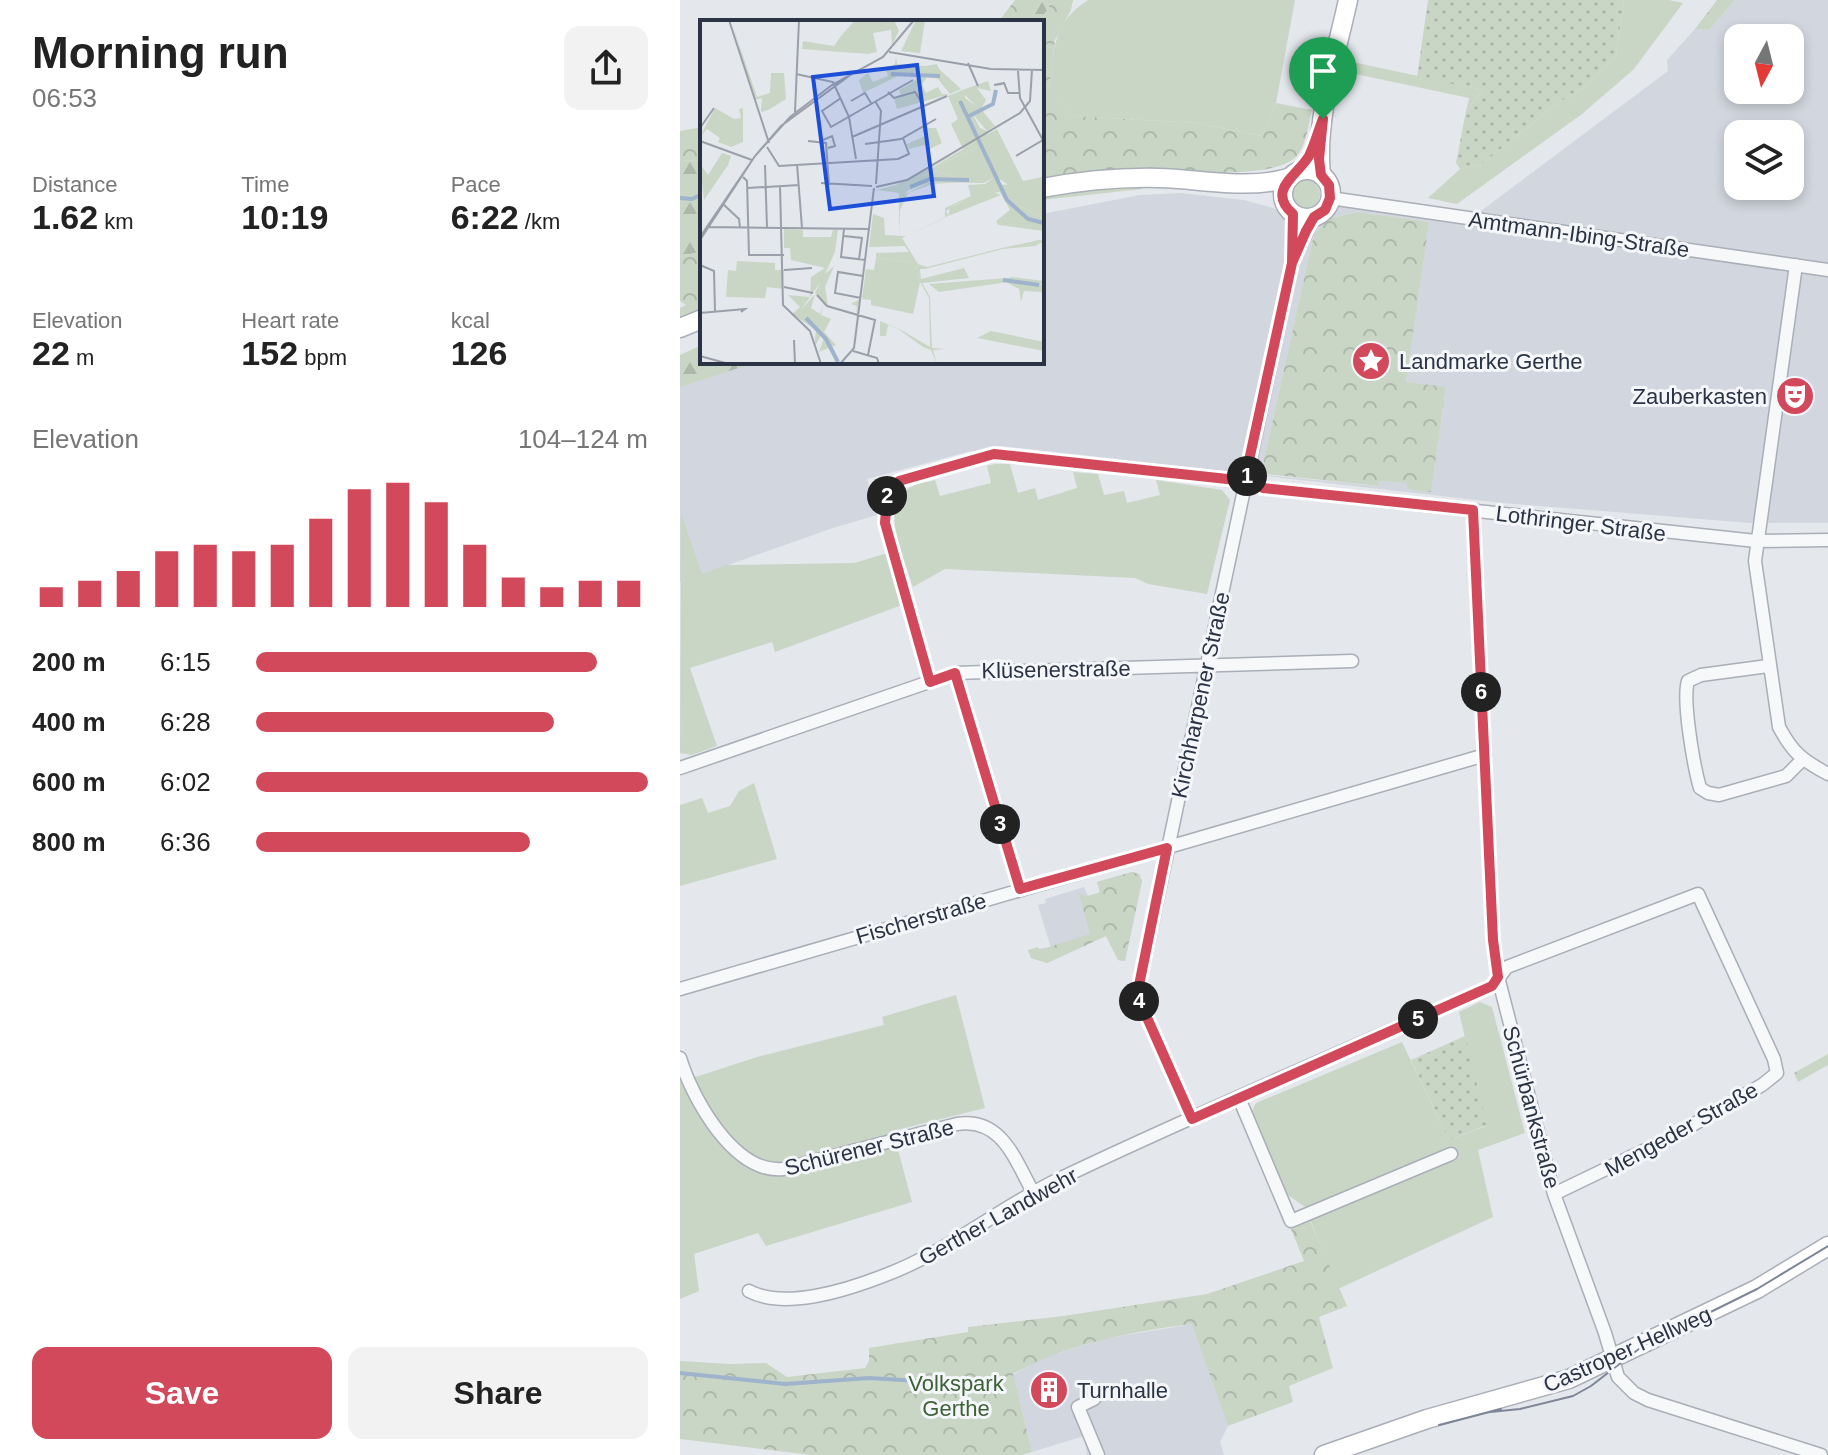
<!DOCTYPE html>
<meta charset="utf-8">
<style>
:root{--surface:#fff;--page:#f2f2f2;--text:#222;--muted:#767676;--accent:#d1495b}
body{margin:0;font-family:Helvetica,sans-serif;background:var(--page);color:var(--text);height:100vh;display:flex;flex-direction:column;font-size:30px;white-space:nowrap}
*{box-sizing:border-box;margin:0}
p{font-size:26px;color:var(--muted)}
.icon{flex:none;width:44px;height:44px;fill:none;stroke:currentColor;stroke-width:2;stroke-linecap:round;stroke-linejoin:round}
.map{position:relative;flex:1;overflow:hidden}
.panel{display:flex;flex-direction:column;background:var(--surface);width:680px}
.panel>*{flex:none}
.needle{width:52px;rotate:187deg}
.buttons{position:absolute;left:1044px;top:24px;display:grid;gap:16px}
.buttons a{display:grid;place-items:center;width:80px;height:80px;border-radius:16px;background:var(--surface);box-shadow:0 4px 12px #0003;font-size:40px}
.pin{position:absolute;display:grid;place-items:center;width:68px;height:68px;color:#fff;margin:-82px -34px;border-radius:50% 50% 50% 0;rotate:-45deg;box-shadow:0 0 8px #0007}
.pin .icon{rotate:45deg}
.km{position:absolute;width:40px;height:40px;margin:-20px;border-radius:50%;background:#222;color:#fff;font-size:22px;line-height:40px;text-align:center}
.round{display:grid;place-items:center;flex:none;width:84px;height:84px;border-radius:16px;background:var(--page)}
.head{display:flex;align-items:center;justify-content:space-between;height:136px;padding:0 32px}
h1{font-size:44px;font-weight:700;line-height:60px}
.stats{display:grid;grid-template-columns:repeat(3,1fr);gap:12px;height:136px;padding:8px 32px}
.stats div{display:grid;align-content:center}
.stats b{font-size:34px;font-weight:700}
.stats small{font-size:22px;font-weight:400}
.stats p{font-size:22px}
.chart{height:224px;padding:16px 32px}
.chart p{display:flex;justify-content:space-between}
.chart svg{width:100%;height:144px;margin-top:8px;stroke:var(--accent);stroke-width:6}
.button{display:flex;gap:16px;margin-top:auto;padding:16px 32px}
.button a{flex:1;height:92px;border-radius:16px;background:var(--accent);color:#fff;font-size:32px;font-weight:700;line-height:92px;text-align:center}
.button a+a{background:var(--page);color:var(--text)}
ul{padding:0 32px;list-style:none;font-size:26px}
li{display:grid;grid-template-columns:128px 96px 1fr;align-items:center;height:60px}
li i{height:20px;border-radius:10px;background:var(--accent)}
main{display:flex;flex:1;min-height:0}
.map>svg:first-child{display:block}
.built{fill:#d2d6de;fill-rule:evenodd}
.grass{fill:#c9d6c5}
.forest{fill:url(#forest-firs)}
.park{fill:url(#park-crowns)}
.garden{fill:url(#garden-dots)}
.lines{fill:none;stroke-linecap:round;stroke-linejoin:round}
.stream{stroke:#9fb4cc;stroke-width:4}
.street-casing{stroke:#a9aeb7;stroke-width:15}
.secondary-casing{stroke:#a9aeb7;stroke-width:21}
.street{stroke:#f7f8fa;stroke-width:12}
.secondary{stroke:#fff;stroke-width:18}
.tram{stroke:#7d8696;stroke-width:2}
.route-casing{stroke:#fff;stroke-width:16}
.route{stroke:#d1495b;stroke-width:10}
.labels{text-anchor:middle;stroke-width:6;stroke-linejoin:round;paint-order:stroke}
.street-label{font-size:22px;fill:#2b3445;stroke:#f4f6f9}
.poi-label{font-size:22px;fill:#2b3445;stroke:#f4f6f9;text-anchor:start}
.park-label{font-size:22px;fill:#3f6138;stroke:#f4f6f9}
.inset-river{fill:none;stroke:#9fb4cc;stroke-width:4}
.inset-road{fill:none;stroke:#9a9fa9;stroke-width:2}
.view{fill:#1d4ed8;fill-opacity:0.15;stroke:#1d4ed8;stroke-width:4}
.inset-edge{fill:none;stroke:#2b3445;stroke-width:4}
</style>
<main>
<section class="panel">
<div class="head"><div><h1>Morning run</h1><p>06:53</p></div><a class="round"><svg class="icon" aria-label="share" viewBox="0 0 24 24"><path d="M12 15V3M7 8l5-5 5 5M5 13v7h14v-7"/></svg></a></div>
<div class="stats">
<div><p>Distance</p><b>1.62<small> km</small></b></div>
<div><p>Time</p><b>10:19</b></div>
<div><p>Pace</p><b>6:22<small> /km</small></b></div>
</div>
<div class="stats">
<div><p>Elevation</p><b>22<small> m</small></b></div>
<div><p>Heart rate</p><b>152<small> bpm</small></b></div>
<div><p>kcal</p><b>126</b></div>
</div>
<div class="chart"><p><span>Elevation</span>104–124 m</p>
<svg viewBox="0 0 160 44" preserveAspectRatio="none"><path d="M5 44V38M15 44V36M25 44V33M35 44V27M45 44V25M55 44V27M65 44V25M75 44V17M85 44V8M95 44V6M105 44V12M115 44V25M125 44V35M135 44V38M145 44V36M155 44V36"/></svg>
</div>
<ul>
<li><b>200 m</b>6:15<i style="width:87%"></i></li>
<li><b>400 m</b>6:28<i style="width:76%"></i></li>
<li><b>600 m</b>6:02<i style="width:100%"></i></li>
<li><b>800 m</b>6:36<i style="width:70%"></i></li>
</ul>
<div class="button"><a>Save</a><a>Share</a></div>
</section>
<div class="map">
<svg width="1148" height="1455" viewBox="0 0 1148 1455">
<defs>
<pattern id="forest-firs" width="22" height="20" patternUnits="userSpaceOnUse" patternTransform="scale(2)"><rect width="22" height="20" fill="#c9d6c5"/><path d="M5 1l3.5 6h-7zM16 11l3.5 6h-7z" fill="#adb8ab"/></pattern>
<pattern id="park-crowns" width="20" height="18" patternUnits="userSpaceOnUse" patternTransform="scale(2)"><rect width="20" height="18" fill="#c9d6c5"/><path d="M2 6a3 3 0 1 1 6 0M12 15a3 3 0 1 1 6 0" fill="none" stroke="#adb8ab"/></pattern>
<pattern id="garden-dots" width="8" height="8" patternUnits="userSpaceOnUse" patternTransform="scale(2)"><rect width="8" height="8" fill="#c9d6c5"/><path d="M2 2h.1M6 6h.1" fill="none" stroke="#adb8ab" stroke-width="1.8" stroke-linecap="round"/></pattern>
</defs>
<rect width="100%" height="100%" fill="#e4e7ec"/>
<path class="built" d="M1055,0H1148V523H1070L823,503L320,446L287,452L187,479L197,515L153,528L0,582V361L362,362V214L460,195L500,193L564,200L593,208L621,223H636L650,213L654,203L789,220L988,71L987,60L1015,29H1030ZM1058,38H1110V90H1058ZM1058,134H1110V186H1058ZM678,212L748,222L726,382L766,388L751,491L727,489L728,483L700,481L699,486L586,475L582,469L634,234L651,218Z
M452,872L459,874L462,881L445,961L438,960L426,936L367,963L351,958L348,950L372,947L370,945L358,905L366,903L365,899L404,887L408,896L420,892L417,882Z
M513,1324L548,1426L540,1442L544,1455H407L404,1436L352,1452L333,1375L358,1360L422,1339Z"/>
<path class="grass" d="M408,0H615L596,103L582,136L516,123L393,116L369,87C374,49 373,22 408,0Z
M944,0H989L1003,3L954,69L902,114L777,204L748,198L780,169L802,164L876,104L901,90L936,55Z
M668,61L803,90L786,111L789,98L666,72Z
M612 194a14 14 0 1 1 28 0a14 14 0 1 1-28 0Z
M462,185V189L362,200V195Z
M315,464H330L338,493L355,488L358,500L397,488L393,472L418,474L424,495L444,491L447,503L480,495L476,480L542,490L550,500L527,594L468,584L455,578L265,569L233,587C225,560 197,506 231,487C238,483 248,482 255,480L260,496L311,483L307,466Z
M1,513L22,574L46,565L174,563L208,553L222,605L95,652L92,642L10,668L37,746L12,755L0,753Z
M74,783L97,859L0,886V805L22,798L28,813L50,806L59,791Z
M276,995L305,1108L213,1131L232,1202L86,1246L78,1233L14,1254L19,1291L0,1299V1082L77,1057L204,1025L202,1017Z
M800,1002L812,1007L845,1133L798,1150L813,1217L658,1289L625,1207L608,1195L572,1111L576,1103L722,1042L769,1140L806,1126L779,1012Z"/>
<path class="forest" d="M362,0H373L360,22H349Z
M1037,0H1055L1030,29H1015Z
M22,160V251L0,257V161Z
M22,345V362H77L0,387V355Z"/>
<path class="park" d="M335,0H362L349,22H318Z
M373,0H393L391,10L375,40L369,86L393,116L516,123L582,136L596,103L632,110C628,125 626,151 612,160C582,181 481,169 442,171C415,173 388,177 362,180V22H360Z
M22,127V160L0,161V131Z
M678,212L749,222L726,382L766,387L751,492L727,489V483L700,481L699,486L586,474L582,469L634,234L651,218Z
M22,251V309L0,319V308L6,305L0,301V257Z
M12,806L13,814L8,819L15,829L13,832L7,830L0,832V810Z
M452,872L459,874L462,881L445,961L438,960L426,936L367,963L351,958L348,950L358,947L359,950L410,934L399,894L407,896L420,893L417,882Z
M1148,1054V1065L1118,1082L1114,1073Z
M630,1221L667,1306L639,1317L653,1368L609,1386L613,1402L548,1426L512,1324C450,1332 389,1343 333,1374L352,1452L342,1455H132L0,1439V1361L51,1364L86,1363L107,1377L185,1368L189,1361V1348L288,1332V1327L383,1316L527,1294L624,1261L611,1229Z"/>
<path class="garden" d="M748,0H944L936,55L901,90L876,104L802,164L780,169L776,163L786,111L803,90L737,77Z
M785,1036L807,1125L769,1140L731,1060Z"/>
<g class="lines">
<path class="stream" d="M0,198L12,199L22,194
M0,1373L105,1384L189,1378L304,1385"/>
<g class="street-casing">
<path id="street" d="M650,198L1148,270
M615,256L634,217
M1116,265L1075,561L1099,727C1113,753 1122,760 1148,774
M793,510L813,940L818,977L874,1194L925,1333L938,1377L954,1393L968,1400L1141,1455
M1088,666L1021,675L1008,681C1002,700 1014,767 1020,788L1028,793L1039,795L1106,776L1122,760
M275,673L340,889
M250,682L205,523L207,497L219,481L314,454L554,479L583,488L1076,541L1148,540
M0,768L275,673L672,661
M0,989C268,910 536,831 805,755
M0,1058C12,1098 54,1174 103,1169L277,1124C322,1117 335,1160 353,1192
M559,1098L611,1221L771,1154
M512,1119L457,995L612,263L613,214
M69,1291C104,1310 167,1290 203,1276C266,1253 319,1208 379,1179C521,1111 667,1050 812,986L827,967L1018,894L1094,1059L1097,1073L1082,1085L988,1139L874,1194
M414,1399L398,1407L418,1455"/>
</g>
<g class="secondary-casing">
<path id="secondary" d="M603 194a24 24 0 1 1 48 0a24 24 0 1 1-48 0Z
M641,175C635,117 656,56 668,0
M362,188C400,181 440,177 479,178C521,179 567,190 608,178
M0,328L22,319
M644,1455L747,1419L889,1379L1077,1289L1148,1246"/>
</g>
<use href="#street" class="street"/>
<use href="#secondary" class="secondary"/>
<path class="tram" d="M810,1412L840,1409L893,1396L911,1386L964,1345L1077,1289L1148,1246
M759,1425L821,1409"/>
</g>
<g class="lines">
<g class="route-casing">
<path id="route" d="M643,119L639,159L641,175L649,185L650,198L645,210L634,217L626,231L612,263L568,465L566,481L314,454L219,481L207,497L205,523L250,682L275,673L340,889L487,848L457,995L512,1119L812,986L818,977L813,940L793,510L583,488L566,481L568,465L612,263L613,214C586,190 617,176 629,156C635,144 638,131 643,119"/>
</g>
<use href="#route" class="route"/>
</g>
<defs>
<g id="sight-disc" transform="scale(2)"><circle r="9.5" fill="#d1495b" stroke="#f4f6f9"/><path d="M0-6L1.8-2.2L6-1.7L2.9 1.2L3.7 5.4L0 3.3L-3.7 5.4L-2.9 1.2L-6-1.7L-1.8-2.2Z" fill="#fff"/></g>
<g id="theatre-disc" transform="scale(2)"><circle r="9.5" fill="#d1495b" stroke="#f4f6f9"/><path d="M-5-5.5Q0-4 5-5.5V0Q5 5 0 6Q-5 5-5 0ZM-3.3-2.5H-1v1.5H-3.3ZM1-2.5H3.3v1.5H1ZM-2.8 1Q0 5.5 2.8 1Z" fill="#fff"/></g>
<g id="building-disc" transform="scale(2)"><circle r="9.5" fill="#d1495b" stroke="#f4f6f9"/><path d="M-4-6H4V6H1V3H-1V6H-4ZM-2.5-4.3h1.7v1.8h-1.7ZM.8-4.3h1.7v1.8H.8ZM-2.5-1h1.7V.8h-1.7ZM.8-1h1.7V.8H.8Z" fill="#fff"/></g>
</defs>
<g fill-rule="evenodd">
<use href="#sight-disc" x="691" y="361"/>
<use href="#theatre-disc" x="1115" y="396"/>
<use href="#building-disc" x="369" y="1390"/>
</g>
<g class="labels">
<g class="street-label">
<text transform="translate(899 234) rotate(8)" y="8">Amtmann-Ibing-Straße</text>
<text transform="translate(901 523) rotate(7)" y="8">Lothringer Straße</text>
<text transform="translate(376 669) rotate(-1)" y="8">Klüsenerstraße</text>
<text transform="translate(520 695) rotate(-78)" y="8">Kirchharpener Straße</text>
<text transform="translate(241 918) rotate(-16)" y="8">Fischerstraße</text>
<text transform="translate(852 1107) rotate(75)" y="8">Schürbankstraße</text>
<text transform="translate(1001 1129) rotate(-29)" y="8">Mengeder Straße</text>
<text transform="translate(189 1147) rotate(-14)" y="8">Schürener Straße</text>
<text transform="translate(318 1216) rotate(-29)" y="8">Gerther Landwehr</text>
<text transform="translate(947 1349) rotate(-24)" y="8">Castroper Hellweg</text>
</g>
<g class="poi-label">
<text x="719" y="369">Landmarke Gerthe</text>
<text x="1087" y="404" text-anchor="end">Zauberkasten</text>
<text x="397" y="1398">Turnhalle</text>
</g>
<g class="park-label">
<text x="276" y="1391">Volkspark<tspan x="276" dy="25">Gerthe</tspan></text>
</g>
</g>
<g transform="translate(20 20)">
<rect width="344" height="344" fill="#e4e7ec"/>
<path d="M33,7L57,77L70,73L71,53H84L86,79L68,90L61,92L62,78L55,80ZM162,9L168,13V34L102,29L103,21L134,26L141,16ZM223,56H228L222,64L226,73L238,67L242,74H250L197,89L194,79L201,76L199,70ZM15,88L34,99L41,98L39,89L43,88V122L31,127L18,122L20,118L7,109L0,117ZM228,108H236L242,123L228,130L225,125L209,129L207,124L225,116L222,109ZM22,133L31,136L28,145L4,180L0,144L8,155ZM295,157L302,165L310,164L318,185L344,199V211L298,205L296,201L310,190L300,172L283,174L255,185L246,191L248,196L202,218L218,244L227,247L302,228L339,220L344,221L335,226L303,229L225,249H220L221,259L264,248L269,258L222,263L230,277L232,328L246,329L233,330L237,344L231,330L223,327L198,309L188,305L186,316H180V301L201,310L230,327L229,278L220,262L217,243L176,238V233L209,232L205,226L169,227L173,194L184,198L185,215L206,216L245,197V188L271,176L268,165L285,164ZM133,210H138L135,232L125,254L134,246L125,267L128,286L156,294L157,286L151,284L160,279L156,295L135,289L124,284L115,273L120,263L100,291L115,274L111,288L120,294L123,285L121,295L131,299L124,312L136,325L119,332L124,318L121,315L114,328L116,310L92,294L100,287L88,275L110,277L111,257L125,248L91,240L90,228H103V217H131Z" fill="#c9d6c5"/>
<path d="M155,0H194L199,11L192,25L191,10L173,13L177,32L168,34V13L141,16ZM237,44L239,49L261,69L250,74L238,59L223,56L225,46ZM288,61L291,71L277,68L286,80L281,89L295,106L287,111L272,93L278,88L264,74L265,69ZM297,109L323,161L342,157L344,199L318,185L309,165L296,157L283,163L230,162L207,171L199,182L204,168L221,156L237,151L252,157L278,153L273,129L230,149L277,121L295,156L286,115ZM288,170L301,175L248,196L250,188ZM311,257L344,261L339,265L344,272L324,271L321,282L319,269L306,262L321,263L307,260Z" fill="#c9d6c5"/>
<path d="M307,258L344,265V269L308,262L239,272L229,264ZM291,311L344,322V331L277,318Z" fill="#c9d6c5"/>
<path d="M176,238L217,243L220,262L213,294L171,285V280L162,279L166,249L174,250Z" fill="#c9d6c5"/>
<path d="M196,37L197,44L225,46L223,57L202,54L163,73L159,60L168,53L173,62L188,56L186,49L195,44ZM265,69V78L279,88L272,93L280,108L287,111L296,157L277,121L235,145L230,149L273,129L283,155L252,157L237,151L221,156L203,175L230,162L290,160L233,164L208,173L200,190L199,216V173L176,170L196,165L263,129L251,104L258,99L248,76ZM84,209L103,210V228H84Z" fill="#c9d6c5"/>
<path d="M216,0H225L220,33L201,31ZM37,241L75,243V250H84L83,269L67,267L65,278L26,277L28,250L36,251Z" fill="#c9d6c5"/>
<path class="inset-river" d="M191,54L240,56M260,81L307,180L328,199L344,203M269,96L293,84L296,70M210,167L230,159L269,160M303,260L339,265M106,298L126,319L138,342"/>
<path class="inset-road" d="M29,0L69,123M189,32L291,49L344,50M268,43L278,66M318,51L320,78L344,122M96,54L133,62L149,97L156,139M304,63L294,65L301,64L304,63L308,73H319M188,72L194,78L215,72L224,86M141,78L122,91L131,107L213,60M151,81L165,73L171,83M175,81L181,91L176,164M95,92L99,0M0,108L14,88M152,117L247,76M123,120L132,116L135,126L128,128M0,121L52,140M108,121L126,123L129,165M165,124L201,119L236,99M67,127L79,146L198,139L209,134L203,118M316,136L343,120M97,144L102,208M65,145L67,208M43,157L47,161L49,235H84M121,163L172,166M80,166L83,285L110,311L121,344M176,167L207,160L320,93L330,81L332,50M47,168L99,165M23,184L39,199L40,208M9,207L170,209M144,209L141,237L166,240M144,216L162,218L159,239M0,217L55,136L81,106L149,56M0,220L55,136L90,97L132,65L183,37L214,0M0,245L14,251L15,292M84,250L112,248M84,267L113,273M117,275L127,286L175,300L168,335M161,278L135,273L138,252L163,256M0,293L45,289L41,292M94,320L95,344M153,331L177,338L179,344M0,336L29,344M140,344L154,328L174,168"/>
<path class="view" d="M217,45L234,176L130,189L113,57Z"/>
<rect width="344" height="344" class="inset-edge"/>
</g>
</svg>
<div class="buttons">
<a><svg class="needle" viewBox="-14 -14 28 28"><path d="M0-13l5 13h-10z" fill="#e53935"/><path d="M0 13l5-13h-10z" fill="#767676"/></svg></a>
<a><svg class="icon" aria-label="layers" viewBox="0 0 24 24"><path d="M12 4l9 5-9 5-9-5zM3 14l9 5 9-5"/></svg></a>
</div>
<div class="pin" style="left:643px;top:119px;background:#1e9e55"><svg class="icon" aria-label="arrive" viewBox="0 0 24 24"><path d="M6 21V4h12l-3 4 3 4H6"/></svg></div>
<b class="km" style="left:567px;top:476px">1</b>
<b class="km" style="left:207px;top:496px">2</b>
<b class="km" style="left:320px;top:824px">3</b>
<b class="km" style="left:459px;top:1001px">4</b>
<b class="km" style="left:738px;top:1019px">5</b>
<b class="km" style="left:801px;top:692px">6</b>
</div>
</main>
